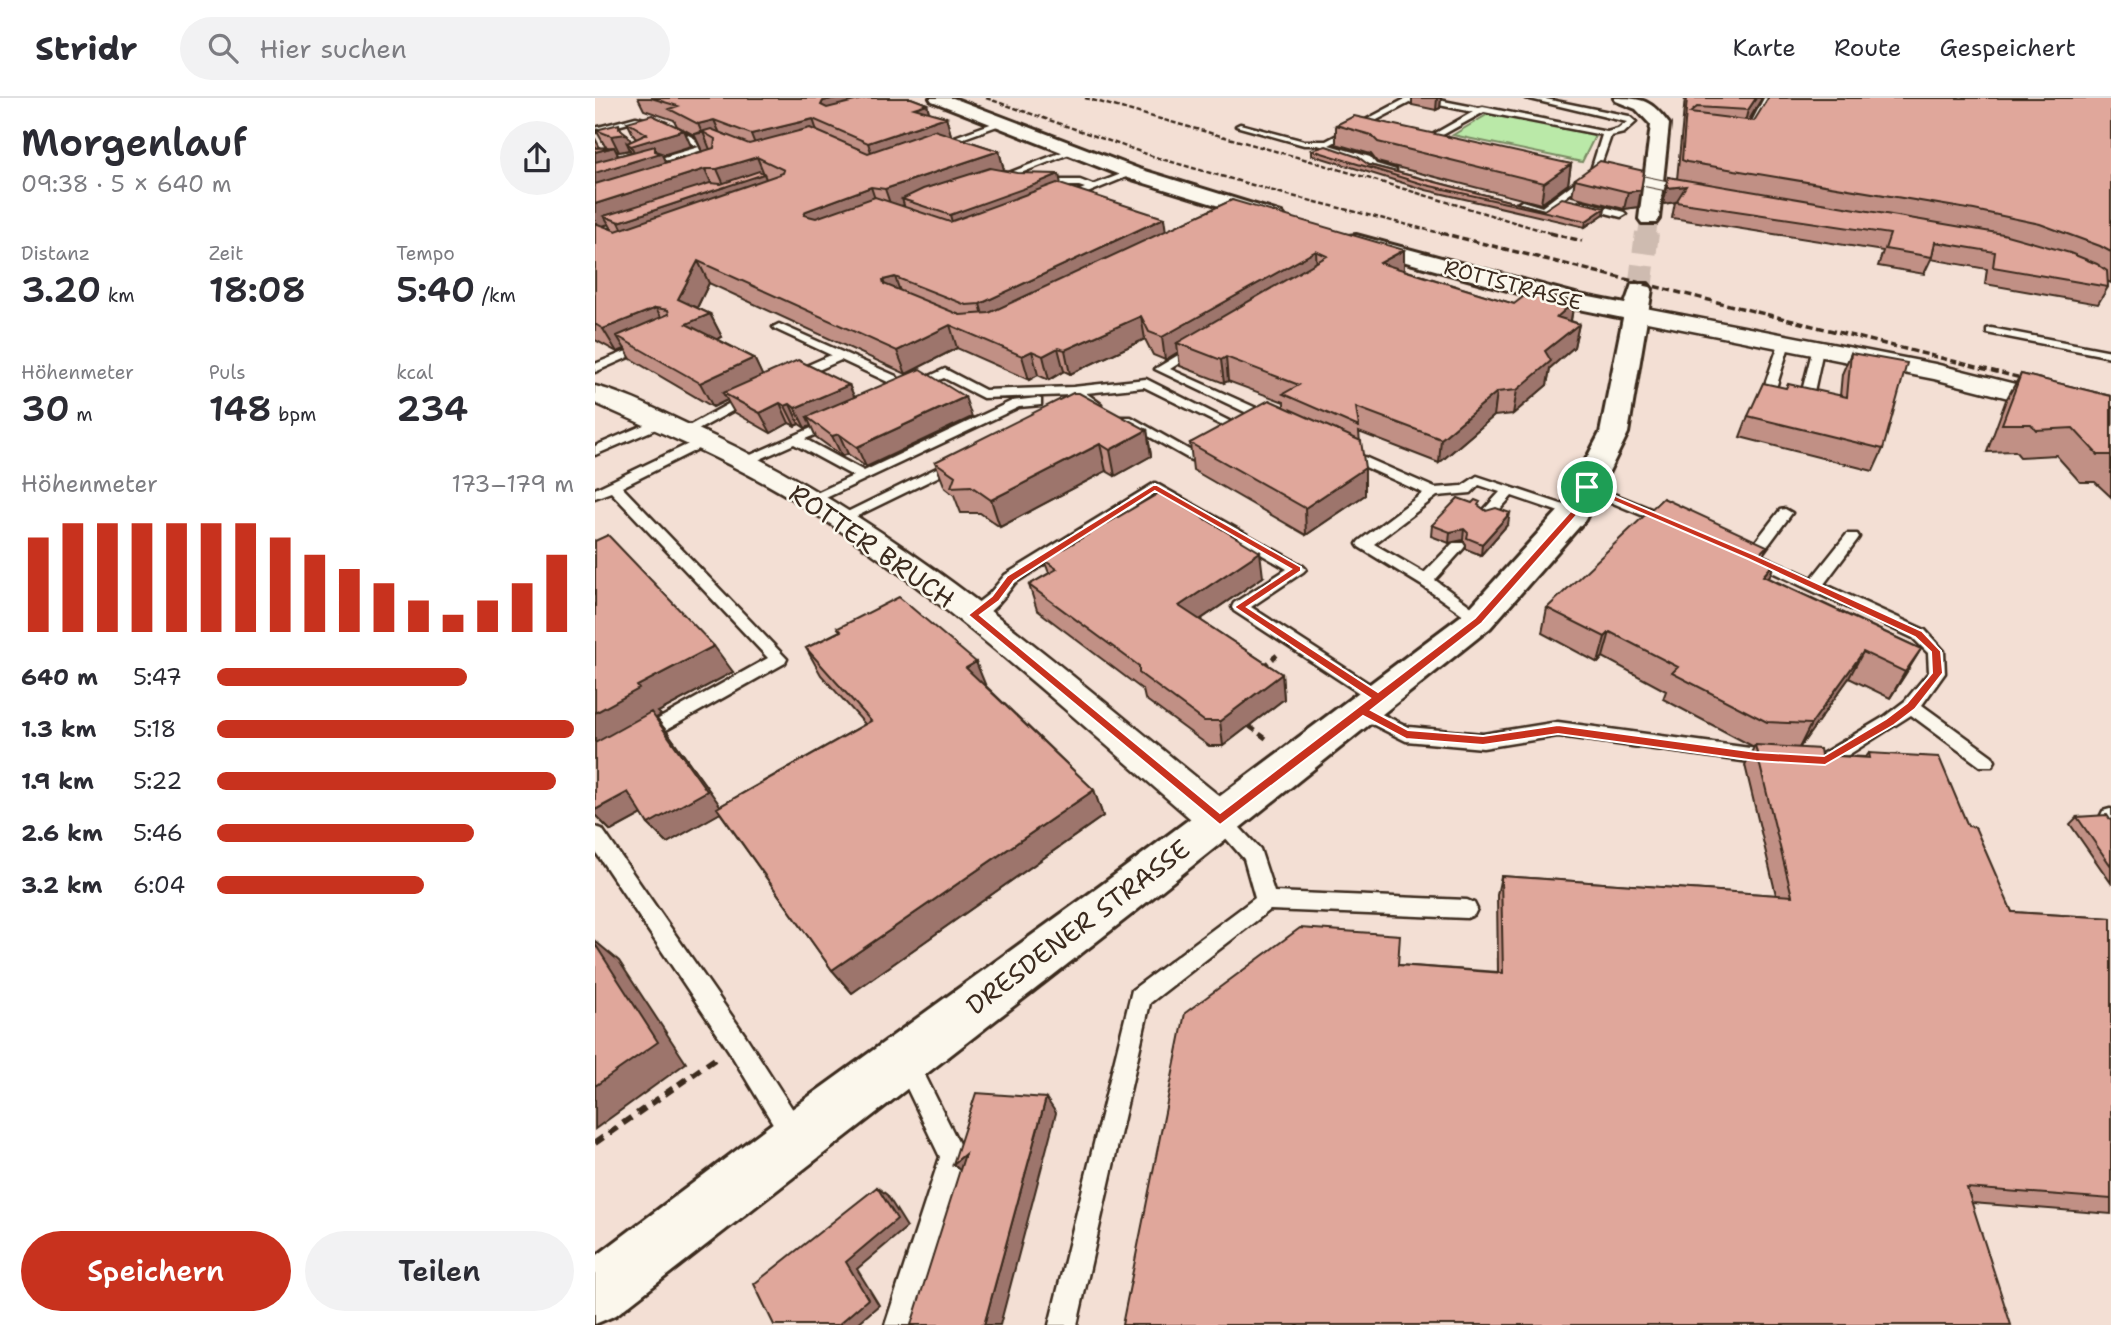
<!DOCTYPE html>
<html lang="de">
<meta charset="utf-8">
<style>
:root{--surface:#fff;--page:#f2f2f3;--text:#2b2b33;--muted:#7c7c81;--line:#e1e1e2;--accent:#c8321e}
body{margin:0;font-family:"Shantell Sans",sans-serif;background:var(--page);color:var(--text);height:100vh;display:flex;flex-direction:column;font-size:26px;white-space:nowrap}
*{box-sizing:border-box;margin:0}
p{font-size:23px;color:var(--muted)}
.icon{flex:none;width:38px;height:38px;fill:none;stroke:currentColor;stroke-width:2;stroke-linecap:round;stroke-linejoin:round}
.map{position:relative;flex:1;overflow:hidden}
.drawer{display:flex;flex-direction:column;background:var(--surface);width:595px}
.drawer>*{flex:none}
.pin{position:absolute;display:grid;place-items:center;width:60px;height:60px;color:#fff;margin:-30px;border:4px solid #fff;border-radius:50%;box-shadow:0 2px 7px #0007}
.round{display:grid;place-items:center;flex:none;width:74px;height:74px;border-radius:37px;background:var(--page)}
.head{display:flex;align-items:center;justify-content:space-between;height:119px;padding:0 21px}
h1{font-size:38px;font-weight:600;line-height:52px}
.stats{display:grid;grid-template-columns:repeat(3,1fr);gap:10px;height:119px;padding:7px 21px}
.stats div{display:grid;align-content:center}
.stats b{font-size:35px;font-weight:600}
.stats small{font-size:19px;font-weight:400}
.stats p{font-size:19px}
.chart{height:196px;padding:14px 21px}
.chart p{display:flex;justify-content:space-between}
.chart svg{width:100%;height:126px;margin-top:7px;stroke:var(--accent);stroke-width:6}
.button{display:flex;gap:14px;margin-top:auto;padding:14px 21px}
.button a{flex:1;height:80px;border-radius:42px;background:var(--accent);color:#fff;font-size:28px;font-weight:600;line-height:80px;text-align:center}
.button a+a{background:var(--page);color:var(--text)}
ul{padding:0 21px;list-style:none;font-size:23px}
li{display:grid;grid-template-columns:112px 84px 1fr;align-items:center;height:52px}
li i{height:18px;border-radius:9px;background:var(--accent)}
header{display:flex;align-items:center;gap:42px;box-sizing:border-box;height:98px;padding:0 35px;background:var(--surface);border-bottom:2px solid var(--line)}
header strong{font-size:33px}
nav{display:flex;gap:38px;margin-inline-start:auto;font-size:24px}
.search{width:490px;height:63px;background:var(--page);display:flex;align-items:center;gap:18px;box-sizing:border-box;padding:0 24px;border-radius:38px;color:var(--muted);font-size:26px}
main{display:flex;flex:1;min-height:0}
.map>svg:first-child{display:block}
.green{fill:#bae9a8;stroke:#7a8a63;stroke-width:2}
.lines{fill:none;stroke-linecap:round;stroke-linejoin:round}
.secondary-tunnel-far1{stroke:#cebbb0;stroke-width:18;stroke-dasharray:18 10;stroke-linecap:butt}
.secondary-tunnel{stroke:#cebbb0;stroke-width:24;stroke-dasharray:24 12;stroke-linecap:butt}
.lane-casing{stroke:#3b2a1e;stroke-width:5}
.street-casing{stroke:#3b2a1e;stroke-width:5}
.secondary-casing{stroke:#3b2a1e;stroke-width:6}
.path-far1{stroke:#3b2a1e;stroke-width:4.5;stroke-dasharray:8 5;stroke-linecap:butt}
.path{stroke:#3b2a1e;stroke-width:6;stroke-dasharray:10 7;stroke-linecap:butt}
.lane{fill:#fbf7ec;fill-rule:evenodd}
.street{fill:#fbf7ec;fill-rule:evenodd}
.secondary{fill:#fbf7ec;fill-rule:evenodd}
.rail-far1{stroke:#3b2a1e;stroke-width:2.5;stroke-dasharray:5 2.5;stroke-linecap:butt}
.rail{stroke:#3b2a1e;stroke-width:3.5;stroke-dasharray:7 3.5;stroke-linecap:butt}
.lane-bridge-casing{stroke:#3b2a1e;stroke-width:11;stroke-linecap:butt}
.lane-bridge{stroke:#fbf7ec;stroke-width:9}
.wall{fill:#c19085;stroke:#3b2a1e;stroke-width:2;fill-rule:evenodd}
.shaded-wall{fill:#9d756c;stroke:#3b2a1e;stroke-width:2}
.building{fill:#e0a79b;stroke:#3b2a1e;stroke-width:2}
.route{fill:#c8321e;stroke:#fff;stroke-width:2;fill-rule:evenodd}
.labels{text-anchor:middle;stroke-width:5;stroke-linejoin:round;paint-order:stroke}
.far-street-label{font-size:21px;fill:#3b2a1e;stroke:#fbf7ec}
.street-label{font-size:26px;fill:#3b2a1e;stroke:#fbf7ec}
</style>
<header>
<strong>Stridr</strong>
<div class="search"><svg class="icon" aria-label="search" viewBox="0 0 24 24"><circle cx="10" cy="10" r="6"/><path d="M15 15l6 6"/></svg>Hier suchen</div>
<nav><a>Karte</a><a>Route</a><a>Gespeichert</a></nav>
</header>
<main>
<section class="drawer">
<div class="head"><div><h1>Morgenlauf</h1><p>09:38 · 5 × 640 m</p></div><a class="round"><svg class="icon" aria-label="share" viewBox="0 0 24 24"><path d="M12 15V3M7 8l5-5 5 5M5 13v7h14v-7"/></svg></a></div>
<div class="stats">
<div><p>Distanz</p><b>3.20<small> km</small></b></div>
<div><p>Zeit</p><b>18:08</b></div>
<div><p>Tempo</p><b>5:40<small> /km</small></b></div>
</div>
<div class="stats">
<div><p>Höhenmeter</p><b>30<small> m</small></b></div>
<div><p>Puls</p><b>148<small> bpm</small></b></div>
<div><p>kcal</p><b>234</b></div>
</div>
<div class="chart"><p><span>Höhenmeter</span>173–179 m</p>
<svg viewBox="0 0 160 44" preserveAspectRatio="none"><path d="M5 44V11M15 44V6M25 44V6M35 44V6M45 44V6M55 44V6M65 44V6M75 44V11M85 44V17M95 44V22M105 44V27M115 44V33M125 44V38M135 44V33M145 44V27M155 44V17"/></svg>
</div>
<ul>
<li><b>640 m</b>5:47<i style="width:70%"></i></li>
<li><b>1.3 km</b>5:18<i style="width:100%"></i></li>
<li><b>1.9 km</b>5:22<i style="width:95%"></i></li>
<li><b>2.6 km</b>5:46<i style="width:72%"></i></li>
<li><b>3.2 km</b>6:04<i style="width:58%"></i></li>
</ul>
<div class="button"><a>Speichern</a><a>Teilen</a></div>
</section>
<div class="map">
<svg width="1516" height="1227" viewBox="0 0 1516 1227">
<rect width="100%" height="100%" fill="#f3dfd4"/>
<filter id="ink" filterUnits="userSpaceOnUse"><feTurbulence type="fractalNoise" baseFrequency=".0143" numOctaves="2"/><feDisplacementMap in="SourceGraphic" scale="14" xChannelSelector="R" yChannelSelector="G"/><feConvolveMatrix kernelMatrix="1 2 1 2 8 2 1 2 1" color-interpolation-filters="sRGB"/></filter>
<g filter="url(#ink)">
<path class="green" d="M895,15L1001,36L987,64L858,37Z"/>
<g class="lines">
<path class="secondary-tunnel-far1" d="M1052,137L1054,121"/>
<path class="secondary-tunnel" d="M1045,191L1052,135"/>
<g class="lane-casing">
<path id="lane" d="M812,0H833L884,10L888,9L1012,34L1023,31L1032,24L931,0H946L1034,18L1041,24L1029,35L1016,38L1003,75L949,115L922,106L927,103L947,109L996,72L1007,37L889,14L842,40L839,36L878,14L820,2L734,47L775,59L781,66L801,72L798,77L775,70L769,63L723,47H709L641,28L645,26L709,43H731Z
M1169,0H1177L1158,33H1152Z
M41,19L74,27L112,47L128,43L132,45L45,70V66L104,49L68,31L41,23L0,34V30Z
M401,24L408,26L344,49L337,47Z
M475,51L482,53L400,85L393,83Z
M534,73L541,75L468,105L463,102L465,100L490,90L484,88H443L439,85L443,82H485L498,87Z
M987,103L1029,114L1031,116L1026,119L984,108V104Z
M184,226L301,278L303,281L293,284L246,262L203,281H195V275L236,257L180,231L178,229Z
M1396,230L1516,253V259L1392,235V231Z
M1185,243L1195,245L1180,293L1195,299L1206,297L1218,250L1228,252L1218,298L1212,306L1193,307L1167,295Z
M51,245L61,247L0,274V266Z
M600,247L610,249L575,271L679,318V324H671L560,271Z
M350,271L390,292L478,289L551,281L650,331L596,362L525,322L526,319H536L596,353L634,331L549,289L491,295L506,306L500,310L476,297L388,300L349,280L319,292L313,288Z
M155,294L161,298L159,301L92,338H82L81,335Z
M442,300L446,301V307L424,309L218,406L213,405V399L258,378L199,346L152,367L147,368L140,364L239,320L245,324L244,327L210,341L269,373L417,303Z
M65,320L70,321V327L0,357V348Z
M106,340L113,344L111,347L27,389L192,561L190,565L48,645L42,643L39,638L42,633L173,560L16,394L0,400V391Z
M749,350L840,390L867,388L882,378L984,412L986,415L979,419L917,398L896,421H886V415L905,394L884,387L876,395L842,398L779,446L829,475L858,445H868L870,448L868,451L840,482L889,518L891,522L889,526L883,527L826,487L764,449L762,446L764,443L828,395L744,357L742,354Z
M364,359L369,360V366L250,424H240L238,421Z
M560,385L708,468L711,471L708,474L656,509L790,596L793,600L790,604H778L639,513L637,509L639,505L692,471L560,395L420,485C410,497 391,526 372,521L370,517L372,513L394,496L410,477Z
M992,385L1078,420L1080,423L1078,426H1068L987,392L985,389Z
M1190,411L1197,415L1166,457L1217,480L1252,436H1262L1264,439L1262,442L1229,486L1330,532L1349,553L1350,575L1327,607L1397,658L1400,663L1397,668H1385L1316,617L1236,668L1230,670L1210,667L1207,662L1210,657L1227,656L1289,619L1310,603L1334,574L1333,555L1318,540L1145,459L1143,456L1145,453L1154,452L1185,412Z
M767,607L814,629L888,636L963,624L1177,653L1183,655L1186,660L1183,665L1177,667L963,638L888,650L811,643L761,618L758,613L761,608Z
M1515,711H1516V728L1509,726L1505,719L1508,713Z
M625,714L632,716L665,751L679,794L872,802L879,805L882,811L879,817L872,820L675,812L555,905L482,1227H454L537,892L660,800L649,761L615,722L618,716Z
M0,729L7,731L150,937L209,1029L212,1038L209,1047L200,1050L191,1047L134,953L0,753Z
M311,952L319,955L370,1058L318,1227H290L345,1059L299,963L303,955Z"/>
</g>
<g class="street-casing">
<path id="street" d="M1040,208L1340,266L1516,310V326L1339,281L1032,220L1028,215L1032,210Z
M0,288C35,297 70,316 103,331C304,422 469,573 639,710L645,722L639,734L625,739L611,734C481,622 354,503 210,409C144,367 71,337 0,305Z"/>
</g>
<g class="secondary-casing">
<path id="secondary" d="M335,0H358L544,71L687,115L690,119L687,123H673L530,79L337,3Z
M1019,0C1048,0 1056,2 1074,26L1064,121L1061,125H1047L1044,121L1056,27L1041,11L1021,3Z
M761,137L984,197L1030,206L1037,186H1053L1057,191L1033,335L990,422L895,530L537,816L21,1217L0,1226V1159L183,1021L505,788L871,514L965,411L1005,335L1028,220L974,209L753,148L750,143L753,138Z"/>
</g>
<path class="path-far1" d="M667,569L682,557
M654,628L673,642"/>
<path class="path" d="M0,1045L120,961"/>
<use href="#lane" class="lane"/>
<use href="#street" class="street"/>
<use href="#secondary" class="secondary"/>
<path class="rail-far1" d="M391,0L563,60L689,96L853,137
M490,0L716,63L962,137"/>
<path class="rail" d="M846,135L1442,284
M955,135L987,143"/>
<g class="lane-bridge-casing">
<path id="lane-bridge" d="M1043,82L1082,90"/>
</g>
<use href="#lane-bridge" class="lane-bridge"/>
</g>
<path class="wall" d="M43,0H316L332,6L334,14L351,19L356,37H355L404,53L409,72L408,73L466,87L571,133L637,102L809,172L919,206L979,204L976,223L984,226L979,249L955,270L952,287L918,316L899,318L844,365L764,334L770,397L711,437L598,372L595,345L689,308V304L633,283L629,285L585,268L583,254L570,262L558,257L550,241L475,276L469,273L454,282L443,277L434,282L362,250L311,276L114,185L102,210L115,216L127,239L122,241L159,260L167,278L254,287L259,299L377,319L271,369L253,356L247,358L221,339L216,328L210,330L204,326L200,328L194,325L176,335L139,314L132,302L118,309L36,261L30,251L22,254L0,242V40L5,50L12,49L10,48L1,32H26L36,44L42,41L40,40L32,24L96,48L67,57L70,64L107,54L99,37L82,28L79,22L49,12ZM35,52L36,54L23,58L21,53L24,54ZM14,126L17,131L8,128Z
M817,0H846L845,10L841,12L817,7Z
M1090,0H1167L1154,22L1159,23L1516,0V185L1512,183L1513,189L1503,206L1390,186L1392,171L1336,161L1329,176L1283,168L1288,153L1077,120L1080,104L1068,106L1069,95L1073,79L1082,81Z
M741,27L976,66L973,86L946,106L782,64L776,56L741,46Z
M717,52L949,112L1009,116L990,129L831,92L717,57Z
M1049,73L1043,109L1029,111L977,98L980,81Z
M1256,255L1288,351L1278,373L1145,339L1153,318L1191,290L1245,298L1247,276Z
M1426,276L1516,298V399L1500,384H1485L1461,357L1425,359L1420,353L1392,354L1411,302Z
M552,332L556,358L520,378L511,373L405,429L385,415H366L359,397L350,390L340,364Z
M884,408L913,426L886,457L871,451V446L868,442L854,445L836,438L837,427Z
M0,443L138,574L63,614L66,617L61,620L73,635L125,708L270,626L226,577L211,550L245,533L243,530L391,588L499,692L508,718L257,895L237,872L125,715L72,745L53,726L47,716L16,733L0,717Z
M1172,448L1168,458L1180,464L1174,480L1326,551L1295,600L1254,580L1204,650L1226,657L1271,659L1274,655L1373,728L1417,814L1516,820V1116L1377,1105L803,867L903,874L902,797L906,778L1181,797L1150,667L1159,649L1068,601L1071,593L1008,559L1003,565L947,535L952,510Z
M449,462L668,479L605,522L687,576L689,601L628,648H614L550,601L548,592L442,512L434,487L454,475Z
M1482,719L1516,723V785L1475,726Z"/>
<path class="shaded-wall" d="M241,0H291L232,24L226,7L228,3Z
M842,0H846L845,10L841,12Z
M1161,0H1167L1148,32L1153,12Z
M332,6L336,23L319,10Z
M351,19L356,37L279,63L273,45Z
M218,21L224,39L163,54L156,36Z
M119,22L127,40L108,34L116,54L108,55L99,36L107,35L103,26Z
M24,26L28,36H32L38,47L89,32L96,48L67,57L76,75L0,99V54L19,49L28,67L43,62L36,48L32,45L35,52L24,54L16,38L24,30Z
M404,53L409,72L317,104L307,101L309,107L297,111L290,91Z
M162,59L176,93L33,142L24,124L130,89L122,71Z
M976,66L973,86L946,106L949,85Z
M110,71L119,91L9,118L14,126L0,130V106Z
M464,76L467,92L360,134L355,117Z
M1091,88L1087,103L1068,106L1072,90Z
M276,89L283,110L218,138L209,117L211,113Z
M1046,92L1043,109L1029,111L1033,94Z
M1010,110L1009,116L990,129L991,123Z
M569,120L572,141L391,228L385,206Z
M809,152V174L785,165Z
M721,153L722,174L582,245L583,254L570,262L567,239Z
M103,163L114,185L95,224L83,201Z
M300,179L308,202L296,205L288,182Z
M979,204L975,227L962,219Z
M61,210L74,233L22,238L30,251L22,254L8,231Z
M115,216L127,239L103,249L91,226Z
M546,218L550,241L475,276L470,252Z
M984,226L979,249L955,270L952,287L918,316L922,292L950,253Z
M355,227L362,250L311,276L302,253Z
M463,250L469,273L454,282L448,258Z
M437,253L443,277L434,282L427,258Z
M631,259L633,283L629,285L626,262Z
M159,260L170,283L128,295L132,302L118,309L105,285Z
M254,287L263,307L212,319L216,328L210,330L200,310Z
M902,294L899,318L844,365L846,341Z
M370,299L377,319L271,369L262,349Z
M185,305L194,325L176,335L165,315Z
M195,306L204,326L200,328L190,308Z
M552,332L556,358L520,378L515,352Z
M244,336L253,356L247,358L237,338Z
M505,346L511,373L405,429L396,402Z
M770,370V397L711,437L710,410Z
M915,415L913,426L886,457L887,446Z
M869,431L868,442L854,445L855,434Z
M665,454L668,479L588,533L584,508Z
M1180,464L1170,490L1168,478Z
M1015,534L1008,559L1003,565L1010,539Z
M119,548L138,574L63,614L66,617L61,620L73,635L129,713L72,745L53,726L112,693L0,654V615L42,588Z
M1326,551L1310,577L1295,600L1310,574Z
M1268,554L1254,580L1203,652L1216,626Z
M381,564L392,591L371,570Z
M687,576L689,601L628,648L625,623Z
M499,692L508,718L257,895L237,872Z
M33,694L51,714L16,733L0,717V712Z
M0,843L24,863L91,965L0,1031Z
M451,1000L461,1015L405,1227H389Z
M370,1056L372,1079L358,1066Z
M282,1089L292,1097L312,1129L262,1171L284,1207L261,1227H243L251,1164Z"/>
<path class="building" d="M56,0H241L228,3L226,7L232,10L272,0H316L332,6L319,10L351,19L273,45L218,21L156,36L119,22L103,26L74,11L83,8Z
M1092,0H1161L1153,12L1102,9L1095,15L1159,23L1173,0H1516V154L1505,148L1445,126L1379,112L1092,64L1087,62Z
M57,17L89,32L36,48L32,45L52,36L32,24Z
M759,18L976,66L949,85L783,44L776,37L741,27Z
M24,26V30L32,36L16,38L1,32Z
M215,30L273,55L339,32L404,53L290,91L276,89L211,113L209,117L221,120L280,99L355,124L462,85L569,120L385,206L371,207L300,179L288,182L289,186L365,217L394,215L637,102L809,152L785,165L919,206L937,192L979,204L962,219L984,226L950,253L956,263L922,292L902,294L846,341L761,309L764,329L688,296L704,287L631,259L626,262L582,245L732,158L721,153L567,239L554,234L546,218L470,252L463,250L448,258L437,253L427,258L355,227L302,253L103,163L83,201L115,216L91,226L159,260L105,285L22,238L74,216L73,212L61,210L8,231L0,226V125L21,133L188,75L189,72L162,59L122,71H110L0,106V86L119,50L120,41L108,34L99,36L116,31L154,46Z
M60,48V53L66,55L0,75V64Z
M731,48L763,59L774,67L949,112L967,100L1010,110L991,123L831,87L717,52Z
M19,49L0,54V50Z
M1005,63L1049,73L1046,92L1033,94L980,81Z
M395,70L422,75L464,76L445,84H447L355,117L307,101L328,91Z
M164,73L169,76L24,124L9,118L115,85L126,86Z
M1073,79L1408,136L1475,155L1502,166L1512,173L1513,189L1398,169L1400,154L1340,144L1337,159L1290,151L1295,136L1081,104L1091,88L1072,90Z
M1256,255L1312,265L1288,351L1153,318L1168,285L1191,290L1193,286L1252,299Z
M203,262L254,287L200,310L195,306L190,308L185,305L165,315L128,295Z
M325,271L370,299L262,349L244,336L237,338L212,319Z
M1426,276L1516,298V357H1503L1478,330L1441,332L1436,326H1407Z
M478,295H484L552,332L515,352L505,346L396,402L376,388L356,389L360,378L340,364Z
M674,302L766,343L770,370L710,410L595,345Z
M566,394L665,454L584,508L687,576L625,623H609L544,575V568L434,487L462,471L449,462Z
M863,400L877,405L880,402L885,404L883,407L891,413L901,410L915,415L887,446L872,440L873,435L869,431L855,434L837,427Z
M1068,400L1172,448L1164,456L1180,464L1168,478L1326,551L1310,574L1268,554L1216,626L1172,624L1077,575L1083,569L1015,534L1010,539L952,510Z
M13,437L119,548L42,588L44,591L0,615V443Z
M304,499L381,564L371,570L499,692L237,872L122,710L276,623L211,550L246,533L243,530Z
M56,614L112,693L53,726L33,694L0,712V645Z
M1160,647L1225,651L1226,657L1275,660L1274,655L1344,659L1373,728L1380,729L1417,814L1516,820V1101L1372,1090L1416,1227H527L590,915L705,830L805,837L803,867L908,875L906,778L1197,798Z
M1512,717L1516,723V768L1482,719Z
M0,846L63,944L0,988Z
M381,995L451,1000L389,1227H316L370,1056L358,1066Z
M282,1089L302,1121L251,1164L273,1201L243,1227H179L159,1186Z"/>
</g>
<path class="route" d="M560,386L706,469V473L652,509L783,594L880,520L975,414L988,389L992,386L1160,457L1327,533L1346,553L1348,575L1320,611L1299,627L1230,667L1161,663L963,636L888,647L811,641L768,618L625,727L373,517L397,498L412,478ZM560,393L696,471L639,509L775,600L625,715L385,517L404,503L419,483ZM995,393L1153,461L1320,539L1336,554L1337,575L1312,605L1291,621L1229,658L1161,654L963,627L888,638L813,632L776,612L887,525L982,417Z"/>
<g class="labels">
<g class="far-street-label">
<text transform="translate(918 187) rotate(15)" y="7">ROTTSTRASSE</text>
</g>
<g class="street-label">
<text transform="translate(277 448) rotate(35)" y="9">ROTTER BRUCH</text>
<text transform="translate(483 829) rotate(-37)" y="9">DRESDENER STRASSE</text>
</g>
</g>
</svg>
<div class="pin" style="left:992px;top:389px;background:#1e9e55"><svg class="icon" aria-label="arrive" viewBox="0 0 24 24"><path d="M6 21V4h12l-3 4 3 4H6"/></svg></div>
</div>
</main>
